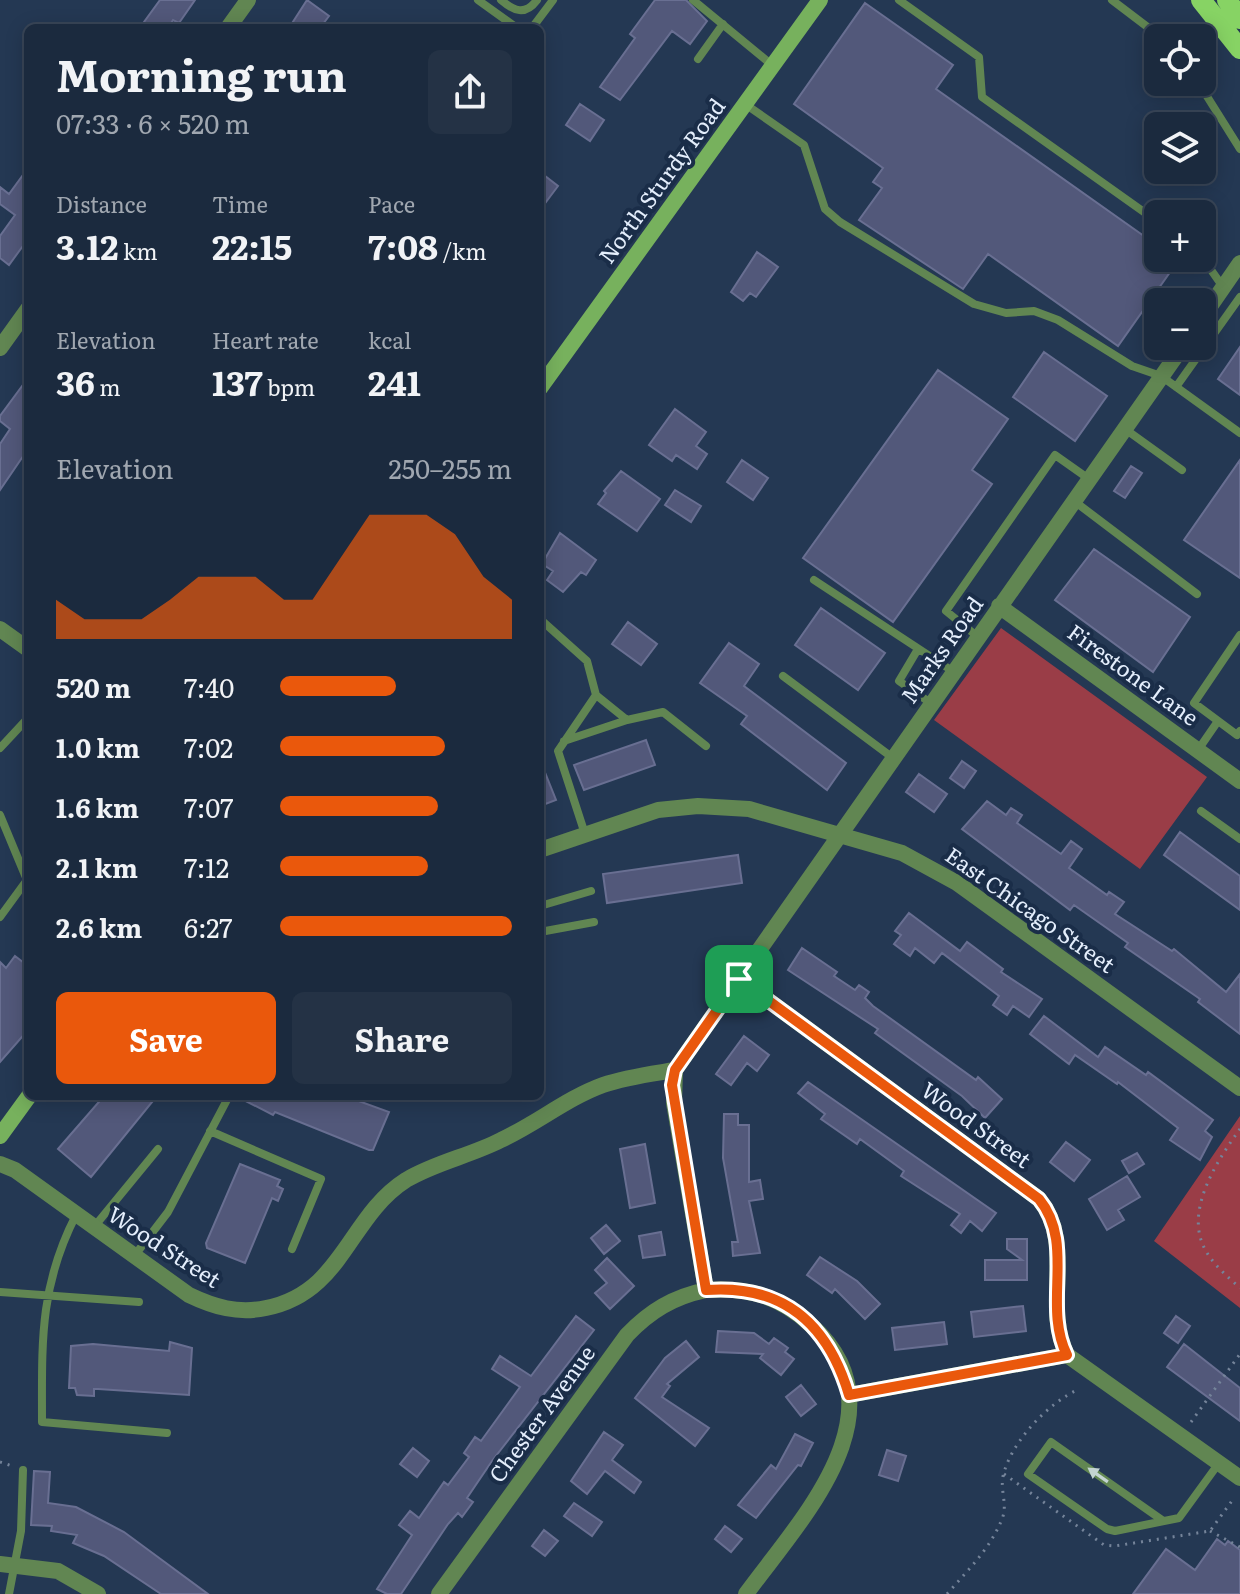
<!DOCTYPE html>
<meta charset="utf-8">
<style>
:root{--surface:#1b2a3e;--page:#243245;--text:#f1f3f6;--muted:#a0a7b0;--line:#394658;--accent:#ea580c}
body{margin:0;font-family:Literata,serif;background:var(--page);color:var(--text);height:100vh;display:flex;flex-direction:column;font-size:30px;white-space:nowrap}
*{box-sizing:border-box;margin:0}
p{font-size:26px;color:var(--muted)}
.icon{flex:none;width:44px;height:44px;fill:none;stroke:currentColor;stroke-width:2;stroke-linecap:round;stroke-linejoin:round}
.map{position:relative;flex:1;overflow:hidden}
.details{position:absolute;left:24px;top:24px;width:520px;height:1076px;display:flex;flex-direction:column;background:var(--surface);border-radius:12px;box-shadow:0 4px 20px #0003,0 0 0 2px var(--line)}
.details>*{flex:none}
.tools{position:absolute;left:1144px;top:24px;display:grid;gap:16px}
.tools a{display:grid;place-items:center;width:72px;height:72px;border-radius:12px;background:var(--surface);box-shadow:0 4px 20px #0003,0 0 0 2px var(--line);font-size:40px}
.pin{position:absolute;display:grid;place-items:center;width:68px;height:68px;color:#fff;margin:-34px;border-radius:16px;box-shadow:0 4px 12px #0006}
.round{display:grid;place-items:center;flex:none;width:84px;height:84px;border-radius:12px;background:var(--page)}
.head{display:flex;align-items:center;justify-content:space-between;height:136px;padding:0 32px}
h1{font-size:44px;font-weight:700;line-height:60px}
.stats{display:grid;grid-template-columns:repeat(3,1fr);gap:12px;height:136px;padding:8px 32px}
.stats div{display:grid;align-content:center}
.stats b{font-size:34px;font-weight:700}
.stats small{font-size:22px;font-weight:400}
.stats p{font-size:22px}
.chart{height:224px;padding:16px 32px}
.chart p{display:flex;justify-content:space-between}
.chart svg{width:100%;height:144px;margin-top:8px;fill:var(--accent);opacity:.7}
.button{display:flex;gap:16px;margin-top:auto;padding:16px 32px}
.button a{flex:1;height:92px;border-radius:12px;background:var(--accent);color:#fff;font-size:32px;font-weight:700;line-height:92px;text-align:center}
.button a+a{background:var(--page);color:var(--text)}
ul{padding:0 32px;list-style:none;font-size:26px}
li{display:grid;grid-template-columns:128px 96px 1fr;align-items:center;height:60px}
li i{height:20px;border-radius:10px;background:var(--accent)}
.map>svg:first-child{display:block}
.green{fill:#9a3d47}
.building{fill:#52587a;stroke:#696f92;stroke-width:2}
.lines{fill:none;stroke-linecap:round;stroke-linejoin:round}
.path{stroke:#75849a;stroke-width:3;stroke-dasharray:2 6;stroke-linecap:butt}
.lane{stroke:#618652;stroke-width:8}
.street{stroke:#618652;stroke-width:16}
.secondary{stroke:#77b15d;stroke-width:16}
.primary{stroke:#87d364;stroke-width:20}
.oneway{fill:#c3d4d2}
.route-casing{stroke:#fff;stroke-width:16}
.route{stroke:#ea580c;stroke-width:10}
.labels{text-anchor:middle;stroke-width:8;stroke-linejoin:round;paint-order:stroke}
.street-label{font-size:22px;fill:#e4eefc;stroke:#1a2d48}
</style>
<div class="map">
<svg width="1240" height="1594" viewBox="0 0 1240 1594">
<rect width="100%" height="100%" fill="#243853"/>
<path class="green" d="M1001,628L1207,777L1140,869L934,720Z
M1240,1116V1308L1154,1241Z"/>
<path class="building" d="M160,0H195L179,23L173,20L168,28H153L144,22Z
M307,0L329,16L320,28H289Z
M655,0H686L707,21L690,44L672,31L620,100L600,87L635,38L630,34Z
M865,3L953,65L936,89L1158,246V258H1180L1118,346L988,254L963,289L859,220L882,188L873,182L883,168L794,104Z
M580,104L604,120L590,141L566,125Z
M28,168V239L9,265L0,258V236L15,215L0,204V187L9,194Z
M540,172L558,186L540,210Z
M757,252L778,267L756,297L750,293L743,301L731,292Z
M1240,347V395L1218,379Z
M1044,352L1107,396L1075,441L1013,397Z
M938,370L1008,419L972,470L992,484L893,622L803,558Z
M28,378V449L0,490V444L10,429L0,421V416Z
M675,409L706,432L696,446L707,454L697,469L676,455L672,461L649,445Z
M742,460L768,478L753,500L727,482Z
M1240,460V578L1184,540Z
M1131,466L1142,473L1125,498L1114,491Z
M621,471L660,499L637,531L598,504L606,493L604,491Z
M675,490L701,506L691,522L665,505Z
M560,533L596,560L586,575L581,572L563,592L547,580L553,571L542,564Z
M1094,549L1190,617L1153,672L1055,600Z
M821,608L885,653L858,690L795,645Z
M628,622L657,644L641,665L612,644Z
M729,643L759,664L744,686L846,763L827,790L741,724L747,716L700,683Z
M646,740L655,765L584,790L574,765Z
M540,760L556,800L540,806Z
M962,761L976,771L964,788L950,778Z
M919,774L947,794L934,812L906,792Z
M987,801L1006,815L1011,808L1022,815L1017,823L1061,854L1071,841L1082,849L1069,868L1107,895L1109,892L1124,902L1115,914L1172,951L1174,949L1226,992L1240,974V1034L1198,1002L1200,999L1125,947L1128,943L1074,905L1070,910L962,829Z
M1180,832L1240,876V910L1164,855Z
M738,855L742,883L607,903L603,874Z
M909,913L960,951L967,942L1003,969L1001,972L1042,999L1029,1017L1013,1006L1007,1015L993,1005L999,996L942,953L934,963L915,948L910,956L894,944L901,935L895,931Z
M802,948L837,972L834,976L855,990L859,985L869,992L865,998L873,1006L976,1080L978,1077L1002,1099L985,1118L962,1096L875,1033L878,1029L788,970Z
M15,956L28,966V1030L0,1062V962L6,968Z
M1044,1016L1098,1057L1105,1047L1146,1075L1148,1072L1213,1120L1205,1131L1212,1137L1200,1160L1170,1140L1178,1128L1118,1082L1117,1084L1075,1055L1069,1064L1030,1034Z
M744,1036L769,1055L757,1071L747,1063L731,1085L716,1074Z
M808,1082L996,1213L982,1231L970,1221L961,1233L951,1225L960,1214L901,1176L904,1171L860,1139L857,1144L821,1119L825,1114L798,1093Z
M104,1096H157L91,1177L58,1149Z
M236,1096H345L389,1112L373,1150H369L275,1112L273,1115Z
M724,1114H738V1125H749V1182L760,1180L763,1199L749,1201L760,1253L733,1256L732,1242H738L723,1158Z
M1066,1142L1090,1160L1074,1181L1050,1162Z
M645,1144L655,1203L630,1208L620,1149Z
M1137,1153L1144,1164L1129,1173L1122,1161Z
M240,1164L280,1180L277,1186L283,1189L278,1201L272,1198L245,1263L207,1248L206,1243Z
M1127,1176L1140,1197L1118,1210L1124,1220L1107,1230L1089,1199Z
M606,1225L620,1241L604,1254L591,1238Z
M661,1232L665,1255L643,1258L639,1236Z
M1007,1239H1027V1280H985V1260H1022L1007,1249Z
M820,1257L857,1281L880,1304L865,1319L835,1289L832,1293L807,1275Z
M607,1258L634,1286L610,1309L595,1293L607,1283L595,1270Z
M1023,1306L1026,1331L974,1337L971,1312Z
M576,1316L594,1330L492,1461L467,1498L473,1502L462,1517L458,1513L448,1524L401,1594H387L377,1589L412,1535L399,1525L410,1511L419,1518L444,1482L448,1485L469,1457L464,1453L475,1437L481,1441L520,1387L492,1369L500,1356L531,1376Z
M1176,1316L1190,1326L1178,1343L1164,1333Z
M944,1322L947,1344L895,1350L892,1328Z
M718,1331L754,1333L769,1344L774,1338L788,1348L785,1352L794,1359L781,1375L760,1358L763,1354L716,1352Z
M686,1341L699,1357L667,1384L670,1386L662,1397L709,1428L695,1446L635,1398L665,1358Z
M170,1342L192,1348L189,1395L98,1389H94V1396L77,1395L75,1388H69L71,1346L93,1344L169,1351Z
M1184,1344L1240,1388V1421L1167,1367Z
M801,1385L816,1404L801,1416L786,1397Z
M604,1432L623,1445L612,1460L641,1482L634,1493L605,1471L587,1494L571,1481Z
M795,1434L813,1443L801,1466L798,1465L756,1518L738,1505L771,1465L776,1469Z
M413,1448L429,1461L417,1477L400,1464Z
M887,1450L906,1456L898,1481L879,1475Z
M34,1471L50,1472L48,1503L76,1507L124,1532L208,1594H161L104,1556L73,1543L77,1535L51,1531L52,1526L31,1525Z
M574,1503L602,1522L592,1536L564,1516Z
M725,1526L742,1539L731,1552L715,1539Z
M544,1530L558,1541L545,1556L532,1546Z
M1217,1539L1225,1545L1228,1541L1240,1550V1594H1133L1166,1549L1195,1570Z"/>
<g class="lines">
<path class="path" d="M1240,1129C1219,1158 1186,1207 1203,1245C1210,1262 1227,1276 1240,1288
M1191,1422L1240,1354
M0,1462L12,1466
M1004,1474L1104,1545L1115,1546L1210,1531L1234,1498
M1210,1531L1240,1547
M947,1594C968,1570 990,1549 1002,1519C1008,1505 1000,1491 1003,1476C1011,1442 1048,1403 1079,1389"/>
<path class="lane" d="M478,0L517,28
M501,0C514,11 525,16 537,0
M693,0L772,65
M899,0L979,57L982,97L1158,222
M1112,0L1162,38
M532,28L553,0
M698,59L723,24
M1198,82L1240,149
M745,104L804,145L825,209L840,222L974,304L1006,313L1034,311L1058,320L1132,366L1161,376L1240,433
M1202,257L1223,287
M1176,387L1240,297
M1125,429L1182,470
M1074,501L1197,594
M814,580L954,672
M540,619L587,661L596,695L558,751L585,834
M1240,635L1194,703L1237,735L1240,731
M978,637L946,611L1055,455L1089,479
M918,649L899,681L932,704
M783,676L893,758
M596,695L627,720L663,712L706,746
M564,741L627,720
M0,748L28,718
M1198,750L1218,721
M1201,811L1240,839
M0,815L27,880L0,917
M540,906L591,891
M540,932L594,922
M210,1131L321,1179L292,1249
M76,1215C39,1287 42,1344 42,1422L167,1433
M94,1227L158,1149
M135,1255L168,1212L229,1096
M0,1292L139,1302
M1162,1520L1051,1442L1028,1474L1107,1529L1115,1531L1179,1518L1219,1463
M9,1594L21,1531L23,1470"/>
<path class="street" d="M228,28L248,0
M1202,318L1240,263
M0,348L28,309
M999,606L1240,781
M0,629L28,649
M540,850L658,810L698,806L749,809L902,853L957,883L1240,1088
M739,979L1039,1199C1076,1244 1042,1305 1067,1355L1240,1478
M0,1164L15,1170L189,1295C214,1307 238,1314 266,1308C343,1293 348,1217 406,1180C436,1162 470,1156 501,1140C536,1124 567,1098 603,1085C626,1077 651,1074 675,1070
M849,1395L1067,1355
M0,1564L58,1571L98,1594
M439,1594L627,1335C650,1311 673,1297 706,1290
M746,1594C799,1521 907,1411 811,1325C780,1296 748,1287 706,1290L674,1103L675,1070L1183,346"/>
<path class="secondary" d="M540,388L820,0
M0,1136L29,1096"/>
<path class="primary" d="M1201,0L1240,49
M1227,0L1240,19"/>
</g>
<defs><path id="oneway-solid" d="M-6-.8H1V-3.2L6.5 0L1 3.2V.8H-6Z" transform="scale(2)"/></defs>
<use class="oneway" href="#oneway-solid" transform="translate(1098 1475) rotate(-145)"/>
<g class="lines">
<g class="route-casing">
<path id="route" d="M739,979L1039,1199C1076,1244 1042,1305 1067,1355L849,1395C828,1324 783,1284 706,1290L672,1085L675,1070Z"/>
</g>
<use href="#route" class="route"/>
</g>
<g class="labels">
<g class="street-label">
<text transform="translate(662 181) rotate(-54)" y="8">North Sturdy Road</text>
<text transform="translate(942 650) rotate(-55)" y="8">Marks Road</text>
<text transform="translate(1133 675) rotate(36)" y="8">Firestone Lane</text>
<text transform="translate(1030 910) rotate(35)" y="8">East Chicago Street</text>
<text transform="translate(976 1125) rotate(36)" y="8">Wood Street</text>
<text transform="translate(164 1247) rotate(33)" y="8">Wood Street</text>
<text transform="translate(542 1414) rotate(-54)" y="8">Chester Avenue</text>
</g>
</g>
</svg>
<div class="tools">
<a><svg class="icon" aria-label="locate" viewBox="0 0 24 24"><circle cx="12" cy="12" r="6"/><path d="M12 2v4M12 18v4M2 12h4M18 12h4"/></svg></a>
<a><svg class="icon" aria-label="layers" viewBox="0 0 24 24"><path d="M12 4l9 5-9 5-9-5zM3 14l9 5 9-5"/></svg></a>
<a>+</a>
<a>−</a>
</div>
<div class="pin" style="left:739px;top:979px;background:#1e9e55"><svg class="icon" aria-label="arrive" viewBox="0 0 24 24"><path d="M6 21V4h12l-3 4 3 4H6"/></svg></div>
<section class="details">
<div class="head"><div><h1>Morning run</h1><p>07:33 · 6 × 520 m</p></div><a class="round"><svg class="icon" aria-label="share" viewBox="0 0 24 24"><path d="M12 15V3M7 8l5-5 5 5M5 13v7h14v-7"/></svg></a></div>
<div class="stats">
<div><p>Distance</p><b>3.12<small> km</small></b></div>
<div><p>Time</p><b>22:15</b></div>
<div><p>Pace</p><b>7:08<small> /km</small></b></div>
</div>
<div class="stats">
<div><p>Elevation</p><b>36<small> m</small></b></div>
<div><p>Heart rate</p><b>137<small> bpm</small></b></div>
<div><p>kcal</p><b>241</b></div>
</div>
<div class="chart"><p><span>Elevation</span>250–255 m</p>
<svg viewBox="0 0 160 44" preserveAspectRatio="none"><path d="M0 44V32L10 38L20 38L30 38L40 32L50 25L60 25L70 25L80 32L90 32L100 19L110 6L120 6L130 6L140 12L150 25L160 32V44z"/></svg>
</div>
<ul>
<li><b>520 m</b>7:40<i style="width:50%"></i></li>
<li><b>1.0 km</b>7:02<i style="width:71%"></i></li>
<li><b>1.6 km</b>7:07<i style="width:68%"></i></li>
<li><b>2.1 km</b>7:12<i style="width:64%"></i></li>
<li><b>2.6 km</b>6:27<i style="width:100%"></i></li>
</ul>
<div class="button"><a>Save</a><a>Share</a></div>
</section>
</div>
